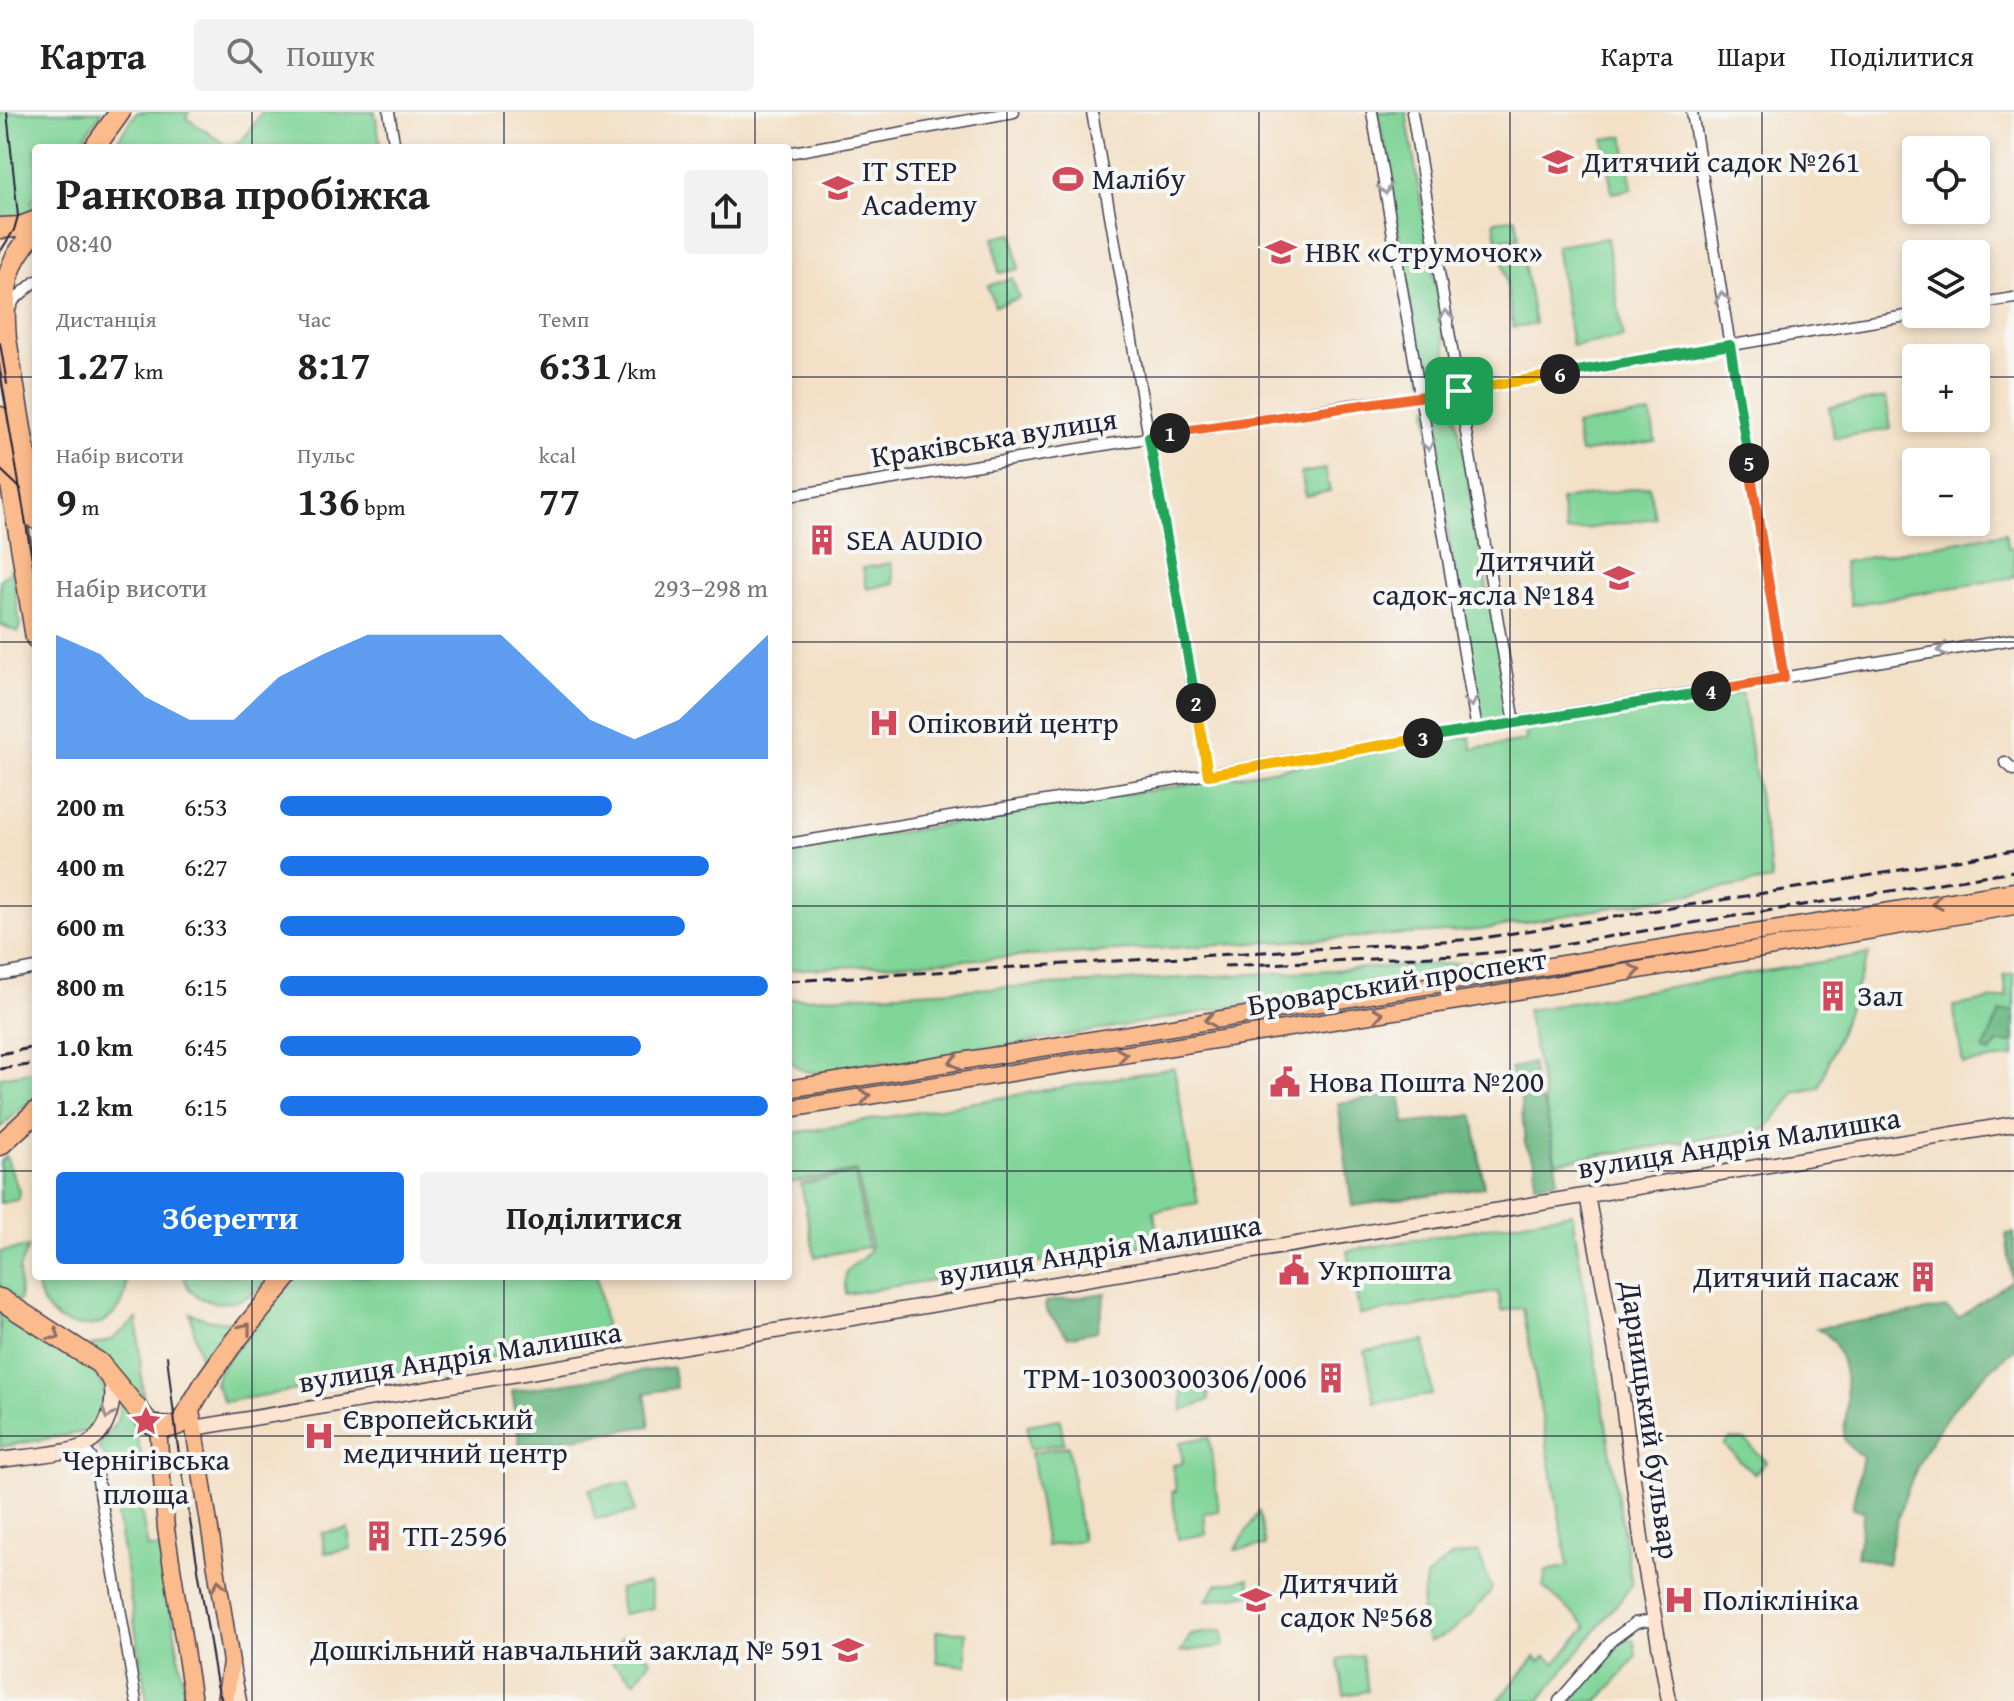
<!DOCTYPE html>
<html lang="uk">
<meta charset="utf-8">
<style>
:root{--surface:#fff;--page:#f2f2f2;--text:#222;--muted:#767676;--line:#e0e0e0;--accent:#1a73e8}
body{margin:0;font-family:"Gentium Book Plus",serif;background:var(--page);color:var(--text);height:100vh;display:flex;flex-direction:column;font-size:30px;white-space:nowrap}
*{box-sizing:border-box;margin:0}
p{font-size:26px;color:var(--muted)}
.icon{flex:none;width:44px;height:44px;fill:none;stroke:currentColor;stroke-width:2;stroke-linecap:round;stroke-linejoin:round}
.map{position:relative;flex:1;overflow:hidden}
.drawer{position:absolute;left:32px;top:32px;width:760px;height:1136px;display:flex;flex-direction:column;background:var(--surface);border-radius:8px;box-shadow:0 4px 12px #0003}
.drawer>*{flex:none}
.fabs{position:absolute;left:1902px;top:24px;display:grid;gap:16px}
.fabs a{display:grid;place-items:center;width:88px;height:88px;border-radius:8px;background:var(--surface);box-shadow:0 4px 12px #0003;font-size:40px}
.pin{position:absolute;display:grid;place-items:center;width:68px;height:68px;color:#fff;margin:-34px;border-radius:16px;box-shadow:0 4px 12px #0006}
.km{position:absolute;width:40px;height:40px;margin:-20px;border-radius:50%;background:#222;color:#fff;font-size:22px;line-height:40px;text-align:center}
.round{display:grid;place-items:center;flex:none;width:84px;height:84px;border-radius:8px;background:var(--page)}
.overview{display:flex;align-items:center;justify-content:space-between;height:136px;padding:0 24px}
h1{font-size:44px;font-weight:700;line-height:60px}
.metrics{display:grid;grid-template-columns:repeat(3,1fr);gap:12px;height:136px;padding:8px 24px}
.metrics div{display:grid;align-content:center}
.metrics b{font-size:40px;font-weight:700}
.metrics small{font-size:22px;font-weight:400}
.metrics p{font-size:22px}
.chart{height:224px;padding:16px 24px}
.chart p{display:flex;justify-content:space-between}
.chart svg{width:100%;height:144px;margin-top:8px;fill:var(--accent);opacity:.7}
.action{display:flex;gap:16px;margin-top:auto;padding:16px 24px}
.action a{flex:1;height:92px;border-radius:8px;background:var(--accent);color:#fff;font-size:32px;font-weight:700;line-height:92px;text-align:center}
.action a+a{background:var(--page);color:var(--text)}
ul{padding:0 24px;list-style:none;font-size:26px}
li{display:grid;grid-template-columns:128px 96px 1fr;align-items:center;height:60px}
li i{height:20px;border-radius:10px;background:var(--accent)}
header{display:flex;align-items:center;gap:48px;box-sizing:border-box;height:112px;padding:0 40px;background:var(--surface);border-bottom:2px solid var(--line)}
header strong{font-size:38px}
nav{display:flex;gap:44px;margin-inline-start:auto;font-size:28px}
.search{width:560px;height:72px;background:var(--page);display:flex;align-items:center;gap:20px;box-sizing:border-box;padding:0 28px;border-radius:8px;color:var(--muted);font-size:30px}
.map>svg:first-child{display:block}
.green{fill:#7fd497;stroke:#507b69;stroke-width:2}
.forest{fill:#67b680;stroke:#446c5e;stroke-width:2}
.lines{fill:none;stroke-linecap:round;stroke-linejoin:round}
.street-casing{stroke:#413e50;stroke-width:13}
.secondary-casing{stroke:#413e50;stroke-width:17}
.primary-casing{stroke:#413e50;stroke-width:19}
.highway-casing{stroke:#413e50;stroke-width:23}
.street{stroke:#fff;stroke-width:10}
.secondary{stroke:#fde4d1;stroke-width:14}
.primary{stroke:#fbbb8c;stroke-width:16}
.highway{stroke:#fbbb8c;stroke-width:20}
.tram{stroke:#22223b;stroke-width:2}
.rail{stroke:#22223b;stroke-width:3;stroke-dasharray:12 6;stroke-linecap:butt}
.oneway{stroke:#9c9ca7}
.oneway2{stroke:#8e6e64}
.oneway3{stroke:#9a8d8e}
.split-1-casing{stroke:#fff;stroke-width:16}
.split-2-casing{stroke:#fff;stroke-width:16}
.split-3-casing{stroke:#fff;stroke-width:16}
.split-4-casing{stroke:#fff;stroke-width:16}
.split-5-casing{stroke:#fff;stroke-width:16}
.split-6-casing{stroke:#fff;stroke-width:16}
.split-7-casing{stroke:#fff;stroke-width:16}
.split-1{stroke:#f0652b;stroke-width:10}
.split-2{stroke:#22a559;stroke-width:10}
.split-3{stroke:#f5b400;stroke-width:10}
.split-4{stroke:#22a559;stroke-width:10}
.split-5{stroke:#f0652b;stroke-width:10}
.split-6{stroke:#22a559;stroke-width:10}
.split-7{stroke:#f5b400;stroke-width:10}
.grid{fill:none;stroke:#22223b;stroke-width:2;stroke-opacity:0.55}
.labels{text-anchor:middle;stroke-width:8;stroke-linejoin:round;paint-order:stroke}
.poi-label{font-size:30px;fill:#22223b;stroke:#f6f6f2;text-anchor:start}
.street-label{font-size:30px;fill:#22223b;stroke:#f6f6f2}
</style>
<header>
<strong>Карта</strong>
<div class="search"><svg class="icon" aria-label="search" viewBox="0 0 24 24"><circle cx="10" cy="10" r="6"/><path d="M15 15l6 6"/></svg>Пошук</div>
<nav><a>Карта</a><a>Шари</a><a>Поділитися</a></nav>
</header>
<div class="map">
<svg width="2014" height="1589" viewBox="0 0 2014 1589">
<rect width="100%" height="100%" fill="#f6f6f2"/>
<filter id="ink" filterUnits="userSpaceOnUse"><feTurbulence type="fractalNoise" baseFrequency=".0125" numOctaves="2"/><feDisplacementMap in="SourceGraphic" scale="16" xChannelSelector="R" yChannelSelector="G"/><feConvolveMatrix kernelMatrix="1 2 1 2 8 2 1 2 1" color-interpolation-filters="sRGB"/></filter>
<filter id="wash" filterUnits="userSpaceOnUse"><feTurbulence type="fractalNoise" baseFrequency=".006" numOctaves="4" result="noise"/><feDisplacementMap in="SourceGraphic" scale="32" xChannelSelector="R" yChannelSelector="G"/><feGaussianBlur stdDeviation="1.8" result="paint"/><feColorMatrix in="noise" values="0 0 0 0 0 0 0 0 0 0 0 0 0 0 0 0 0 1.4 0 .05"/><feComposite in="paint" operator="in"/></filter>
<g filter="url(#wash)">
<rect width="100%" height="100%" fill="#f3e0c6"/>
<path class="green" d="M0,0H102L76,36H36V83L31,90L36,99L30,105L0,107Z
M137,0H189L186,6L226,33C244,34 253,13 262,0H375L381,36H112Z
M1378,0H1406L1450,263C1446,278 1431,280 1423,267Z
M1624,24L1632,77L1612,81L1604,27Z
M1516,106L1519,125L1497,128L1494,109Z
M1013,122L1019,157L999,161L993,126Z
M1607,126L1623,226L1572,234L1556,134Z
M1520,129L1535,212L1513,215L1503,149L1508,141L1510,130Z
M1012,166L1019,186L995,194L988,174Z
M1886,286L1891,317L1834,326L1829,295Z
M1440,287L1449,288L1455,295L1509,600L1505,609L1486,612L1480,608L1427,299L1432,291Z
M1651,302L1655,329L1580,341L1575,313Z
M1325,357L1330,379L1306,384L1301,361Z
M1649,374L1655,406L1566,420L1561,388Z
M2005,421L2008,436L2014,435V465L1851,493L1843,450Z
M891,451L894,471L867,477L863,456Z
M12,453L20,513L18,520L0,512V467L9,461Z
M1742,581L1772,768L1480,818L788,858V739L1470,625L1472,637L1526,629L1525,617Z
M1869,842L1819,976L1796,980L1766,1017L1556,1050L1527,898Z
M1499,849L896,953C892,952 888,950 883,950C859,949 801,978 789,944C784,931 788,902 788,887Z
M2014,862V945L1963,952L1953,894L2007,885L2004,864Z
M1174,956L1198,1091L1154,1099L1159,1131L846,1182C839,1146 863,1157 871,1134L857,1059L788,1071V1022Z
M36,959V986L25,993L0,1016V965Z
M6,1044L19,1079L18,1088L0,1091V1050Z
M855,1061L868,1135L815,1145L801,1072Z
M1572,1101L1632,1473L1539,1589H1498L1535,1545L1540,1550L1546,1544L1556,1551L1587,1514L1543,1475L1546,1459L1568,1454L1523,1196L1502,1199L1498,1180L1360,1203L1347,1139Z
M28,1135L19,1157L20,1187L15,1191L0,1181V1140Z
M37,1164H126C133,1231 34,1230 37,1164Z
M184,1164H269C253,1197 191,1202 184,1164Z
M296,1164H597L607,1226L224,1290L215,1272L218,1260Z
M0,1198C18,1209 36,1220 54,1231C88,1252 125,1274 94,1318L0,1335Z
M190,1201L208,1208L235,1210L238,1214L203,1258Z
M137,1207L144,1295C130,1271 114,1253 91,1237V1234L113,1227Z
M1425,1229L1432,1283L1375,1291L1365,1239Z
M1205,1262L1209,1288L1183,1299L1181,1266Z
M121,1288L133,1310L142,1345L135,1347L136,1358L111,1360L106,1346L98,1335L117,1309Z
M1060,1307L1064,1331L1030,1337L1027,1313Z
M1209,1325L1219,1399L1204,1401L1206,1422L1178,1427L1172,1380L1176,1379L1173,1353L1183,1351L1180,1330Z
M1730,1327L1745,1328L1766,1350L1754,1362L1724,1333Z
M1068,1334L1082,1428L1046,1434L1031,1341Z
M629,1370L635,1400L595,1407L589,1377Z
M130,1387L140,1394L148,1436H161L186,1589H147L115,1390Z
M1259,1399L1265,1434L1235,1438Z
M348,1417L351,1437L325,1441L322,1421Z
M1478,1440L1492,1477C1474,1500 1457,1520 1429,1530L1420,1509L1426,1465L1451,1445Z
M1249,1467L1252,1482L1206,1489L1218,1472Z
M649,1471L654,1496L622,1502L618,1477Z
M1223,1518L1225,1534L1180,1540L1191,1523Z
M936,1519L966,1520V1554L937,1550Z
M622,1526L651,1548L635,1569L606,1546Z
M1623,1527L1634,1528L1636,1545L1599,1589H1571Z
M1362,1543L1368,1579L1344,1583L1338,1547Z"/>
<path class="forest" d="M2014,899V931H1999L1990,941L1983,939L2000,900Z
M1532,951L1537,986L1543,991L1547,1002L1558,1069L1535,1072V1050L1525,1031L1520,979H1516L1510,957Z
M1400,982L1405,1012L1473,1003L1484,1075L1352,1094L1338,991Z
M2014,1121V1238C1940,1294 1904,1362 1887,1452L1856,1444L1864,1399L1852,1396L1863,1345C1856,1341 1849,1335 1845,1328C1842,1322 1846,1310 1846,1303C1848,1275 1846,1229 1817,1216L1946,1196L1959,1206L2012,1168L2006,1122Z
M1106,1181L1097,1219L1068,1225L1046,1199L1045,1190Z
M673,1255L676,1276L645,1281L650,1314L520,1334L512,1279Z"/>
</g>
<g filter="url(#ink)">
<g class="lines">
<g class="street-casing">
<path id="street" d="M389,0L395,36
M1092,0L1208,663
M1372,0L1477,618
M1412,0L1515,611
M1692,0L1784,566
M788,41L1014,0
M1976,192L2014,186
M9,199L14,188L36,169
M788,384L1351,293L1420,285L1918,202
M2005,650L2014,658
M788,732L2014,527
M0,863L36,856
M82,1335L91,1345L97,1363L136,1589
M1559,1589L1612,1528L1635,1511L1654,1508"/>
</g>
<g class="secondary-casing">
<path id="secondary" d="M1587,1083L1616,1240L1644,1448L1669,1589
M194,1316L2014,1012
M0,1348C21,1345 64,1342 81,1335C108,1325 117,1290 110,1265
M232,1554L239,1589"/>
</g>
<g class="primary-casing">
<path id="primary" d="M788,977L2014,779
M788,997L1482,885L2014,794
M191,1298L231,1550L225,1589
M158,1316L166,1417L193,1589"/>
</g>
<g class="highway-casing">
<path id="highway" d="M94,36L120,0
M0,116L20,115L36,109
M36,117C29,127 19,138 14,149C3,172 4,202 6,227L36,407
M0,305L36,526
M0,1033L36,1000
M0,1187L99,1251L148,1310C159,1317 169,1317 181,1311L206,1269L230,1235L288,1164"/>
</g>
<use href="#street" class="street"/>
<use href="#secondary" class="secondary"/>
<use href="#primary" class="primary"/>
<use href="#highway" class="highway"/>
<path class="tram" d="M0,140L14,118L18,104L7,0
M0,231L7,272
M0,261L36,470
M0,357L21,377
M167,1244L177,1329L217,1573L222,1589"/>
<path class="rail" d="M1224,854L1477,842L1532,837L2014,759
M788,869L1476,827L1821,772L2014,738
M0,942L36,935
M0,957L36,952"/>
</g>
<defs><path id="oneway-chevron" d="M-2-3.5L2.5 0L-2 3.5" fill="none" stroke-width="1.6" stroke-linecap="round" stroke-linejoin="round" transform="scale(2)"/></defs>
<g class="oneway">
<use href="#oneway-chevron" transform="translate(1385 77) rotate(80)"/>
<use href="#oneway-chevron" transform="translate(1722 185) rotate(-99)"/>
<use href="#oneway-chevron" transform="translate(1446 203) rotate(-99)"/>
<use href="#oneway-chevron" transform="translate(1428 333) rotate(80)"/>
<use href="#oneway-chevron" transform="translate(1943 538) rotate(171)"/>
<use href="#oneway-chevron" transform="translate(1471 590) rotate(80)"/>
</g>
<g class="oneway2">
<use href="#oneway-chevron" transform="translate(1937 791) rotate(171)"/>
<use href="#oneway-chevron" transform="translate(1635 859) rotate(-10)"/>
<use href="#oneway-chevron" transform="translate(1378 902) rotate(-9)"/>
<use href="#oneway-chevron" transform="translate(1210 908) rotate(171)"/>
<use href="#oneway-chevron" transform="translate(1122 943) rotate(-9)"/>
<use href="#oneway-chevron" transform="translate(954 950) rotate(171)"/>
<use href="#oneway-chevron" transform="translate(865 984) rotate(-9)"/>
<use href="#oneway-chevron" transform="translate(246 1216) rotate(-51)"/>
<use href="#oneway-chevron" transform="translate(55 1223) rotate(33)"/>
<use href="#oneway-chevron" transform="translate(219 1473) rotate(-99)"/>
</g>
<use class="oneway3" href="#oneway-chevron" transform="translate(108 1302) rotate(109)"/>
</g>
<g class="lines" filter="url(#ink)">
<g class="split-1-casing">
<path id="split-1" d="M1170,321L1459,279"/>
</g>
<g class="split-2-casing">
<path id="split-2" d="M1170,321L1149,325L1196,591"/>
</g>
<g class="split-3-casing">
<path id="split-3" d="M1196,591L1208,663L1423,626"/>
</g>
<g class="split-4-casing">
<path id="split-4" d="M1423,626L1711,579"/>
</g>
<g class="split-5-casing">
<path id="split-5" d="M1711,579L1784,566L1749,351"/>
</g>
<g class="split-6-casing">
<path id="split-6" d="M1560,262L1730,233L1749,351"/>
</g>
<g class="split-7-casing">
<path id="split-7" d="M1459,279L1560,262"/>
</g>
<use href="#split-1" class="split-1"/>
<use href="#split-2" class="split-2"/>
<use href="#split-3" class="split-3"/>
<use href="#split-4" class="split-4"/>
<use href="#split-5" class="split-5"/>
<use href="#split-6" class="split-6"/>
<use href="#split-7" class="split-7"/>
</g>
<path class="grid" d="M252,0V36M504,0V36M755,0V36M1007,0V1589M1259,0V1589M1510,0V1589M1762,0V1589M0,265H36M788,265H1916M1976,265H2014M0,530H36M788,530H2014M0,794H36M788,794H2014M0,1059H36M788,1059H2014M252,1164V1589M504,1164V1589M755,1164V1589M0,1324H2014"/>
<defs>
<g id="school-bare" transform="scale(2.4)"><path d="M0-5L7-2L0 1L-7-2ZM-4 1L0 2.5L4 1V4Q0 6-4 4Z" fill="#d1495b" stroke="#f6f6f2" stroke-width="2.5" paint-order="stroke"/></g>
<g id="stadium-bare" transform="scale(2.4)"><path d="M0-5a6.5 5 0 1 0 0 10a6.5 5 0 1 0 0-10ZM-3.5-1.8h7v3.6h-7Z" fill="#d1495b" stroke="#f6f6f2" stroke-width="2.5" paint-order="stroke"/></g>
<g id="building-bare" transform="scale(2.4)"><path d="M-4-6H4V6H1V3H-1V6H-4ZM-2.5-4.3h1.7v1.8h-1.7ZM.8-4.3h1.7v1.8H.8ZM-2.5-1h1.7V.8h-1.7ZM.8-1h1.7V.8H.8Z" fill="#d1495b" stroke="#f6f6f2" stroke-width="2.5" paint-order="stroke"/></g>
<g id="hospital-bare" transform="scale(2.4)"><path d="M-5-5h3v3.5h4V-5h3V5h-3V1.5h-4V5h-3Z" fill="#d1495b" stroke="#f6f6f2" stroke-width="2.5" paint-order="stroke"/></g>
<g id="civic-bare" transform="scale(2.4)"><path d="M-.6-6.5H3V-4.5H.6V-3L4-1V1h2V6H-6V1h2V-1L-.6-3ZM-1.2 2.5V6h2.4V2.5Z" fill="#d1495b" stroke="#f6f6f2" stroke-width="2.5" paint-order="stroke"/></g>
<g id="sight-bare" transform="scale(2.4)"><path d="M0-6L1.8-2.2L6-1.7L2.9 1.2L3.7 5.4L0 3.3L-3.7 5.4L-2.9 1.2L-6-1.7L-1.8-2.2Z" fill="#d1495b" stroke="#f6f6f2" stroke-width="2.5" paint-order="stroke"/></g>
</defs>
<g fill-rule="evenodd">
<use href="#school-bare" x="1558" y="50"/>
<use href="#stadium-bare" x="1068" y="67"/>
<use href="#school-bare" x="838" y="76"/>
<use href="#school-bare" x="1281" y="140"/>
<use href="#building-bare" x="822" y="428"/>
<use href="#school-bare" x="1619" y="466"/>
<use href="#hospital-bare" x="884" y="611"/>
<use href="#building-bare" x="1833" y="884"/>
<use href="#civic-bare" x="1285" y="970"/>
<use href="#civic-bare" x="1294" y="1158"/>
<use href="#building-bare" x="1923" y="1165"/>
<use href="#building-bare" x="1331" y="1266"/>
<use href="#sight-bare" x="146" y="1309"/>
<use href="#hospital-bare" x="319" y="1324"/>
<use href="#building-bare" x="379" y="1424"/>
<use href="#school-bare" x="1256" y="1488"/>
<use href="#hospital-bare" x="1679" y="1488"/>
<use href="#school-bare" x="848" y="1538"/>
</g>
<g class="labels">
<g class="poi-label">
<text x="1582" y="60">Дитячий садок №261</text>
<text x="862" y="69">IT STEP<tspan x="862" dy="34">Academy</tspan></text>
<text x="1092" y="77">Малібу</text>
<text x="1305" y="150">НВК «Струмочок»</text>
<text x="846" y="438">SEA AUDIO</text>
<text x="1595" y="459" text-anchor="end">Дитячий<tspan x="1595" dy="34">садок-ясла №184</tspan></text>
<text x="908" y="621">Опіковий центр</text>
<text x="1857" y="894">Зал</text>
<text x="1309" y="980">Нова Пошта №200</text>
<text x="1318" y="1168">Укрпошта</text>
<text x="1899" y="1175" text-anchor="end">Дитячий пасаж</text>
<text x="1307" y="1276" text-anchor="end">ТРМ-10300300306/006</text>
<text x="343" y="1317">Європейський<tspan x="343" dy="34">медичний центр</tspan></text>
<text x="146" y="1358" text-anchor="middle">Чернігівська<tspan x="146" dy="34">площа</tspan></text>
<text x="403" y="1434">ТП-2596</text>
<text x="1280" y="1481">Дитячий<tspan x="1280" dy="34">садок №568</tspan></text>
<text x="1703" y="1498">Поліклініка</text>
<text x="824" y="1548" text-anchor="end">Дошкільний навчальний заклад № 591</text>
</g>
<g class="street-label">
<text transform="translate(994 326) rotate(-9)" y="10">Краківська вулиця</text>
<text transform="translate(1397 870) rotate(-9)" y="10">Броварський проспект</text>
<text transform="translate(1739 1031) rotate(-9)" y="10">вулиця Андрія Малишка</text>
<text transform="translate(1100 1138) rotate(-9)" y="10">вулиця Андрія Малишка</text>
<text transform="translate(460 1245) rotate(-9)" y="10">вулиця Андрія Малишка</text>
<text transform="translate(1650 1308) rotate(82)" y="10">Дарницький бульвар</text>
</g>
</g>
</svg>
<div class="fabs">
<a><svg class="icon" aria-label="locate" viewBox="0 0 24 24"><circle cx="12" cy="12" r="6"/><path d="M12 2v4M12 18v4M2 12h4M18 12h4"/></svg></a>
<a><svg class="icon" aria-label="layers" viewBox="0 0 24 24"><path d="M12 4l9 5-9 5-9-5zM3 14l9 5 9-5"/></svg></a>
<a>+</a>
<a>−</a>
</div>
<div class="pin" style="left:1459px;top:279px;background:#1e9e55"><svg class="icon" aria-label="arrive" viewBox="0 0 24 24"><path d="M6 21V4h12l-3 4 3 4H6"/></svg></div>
<b class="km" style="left:1170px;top:321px">1</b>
<b class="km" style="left:1196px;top:591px">2</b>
<b class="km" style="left:1423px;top:626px">3</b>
<b class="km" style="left:1711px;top:579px">4</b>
<b class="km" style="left:1749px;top:351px">5</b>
<b class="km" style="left:1560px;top:262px">6</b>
<section class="drawer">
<div class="overview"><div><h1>Ранкова пробіжка</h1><p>08:40</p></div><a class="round"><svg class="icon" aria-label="share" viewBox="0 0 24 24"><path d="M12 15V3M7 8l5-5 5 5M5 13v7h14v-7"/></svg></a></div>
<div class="metrics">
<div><p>Дистанція</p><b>1.27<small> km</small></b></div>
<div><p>Час</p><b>8:17</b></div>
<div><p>Темп</p><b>6:31<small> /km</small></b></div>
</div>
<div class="metrics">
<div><p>Набір висоти</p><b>9<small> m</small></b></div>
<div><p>Пульс</p><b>136<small> bpm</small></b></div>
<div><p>kcal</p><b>77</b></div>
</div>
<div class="chart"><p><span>Набір висоти</span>293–298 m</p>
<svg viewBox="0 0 160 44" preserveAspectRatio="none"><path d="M0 44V6L10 12L20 25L30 32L40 32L50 19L60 12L70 6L80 6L90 6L100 6L110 19L120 32L130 38L140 32L150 19L160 6V44z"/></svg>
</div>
<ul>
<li><b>200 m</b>6:53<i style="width:68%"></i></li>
<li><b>400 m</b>6:27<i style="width:88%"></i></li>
<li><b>600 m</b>6:33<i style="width:83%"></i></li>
<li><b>800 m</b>6:15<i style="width:100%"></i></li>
<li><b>1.0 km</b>6:45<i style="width:74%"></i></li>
<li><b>1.2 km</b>6:15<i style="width:100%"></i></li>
</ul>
<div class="action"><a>Зберегти</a><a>Поділитися</a></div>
</section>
</div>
